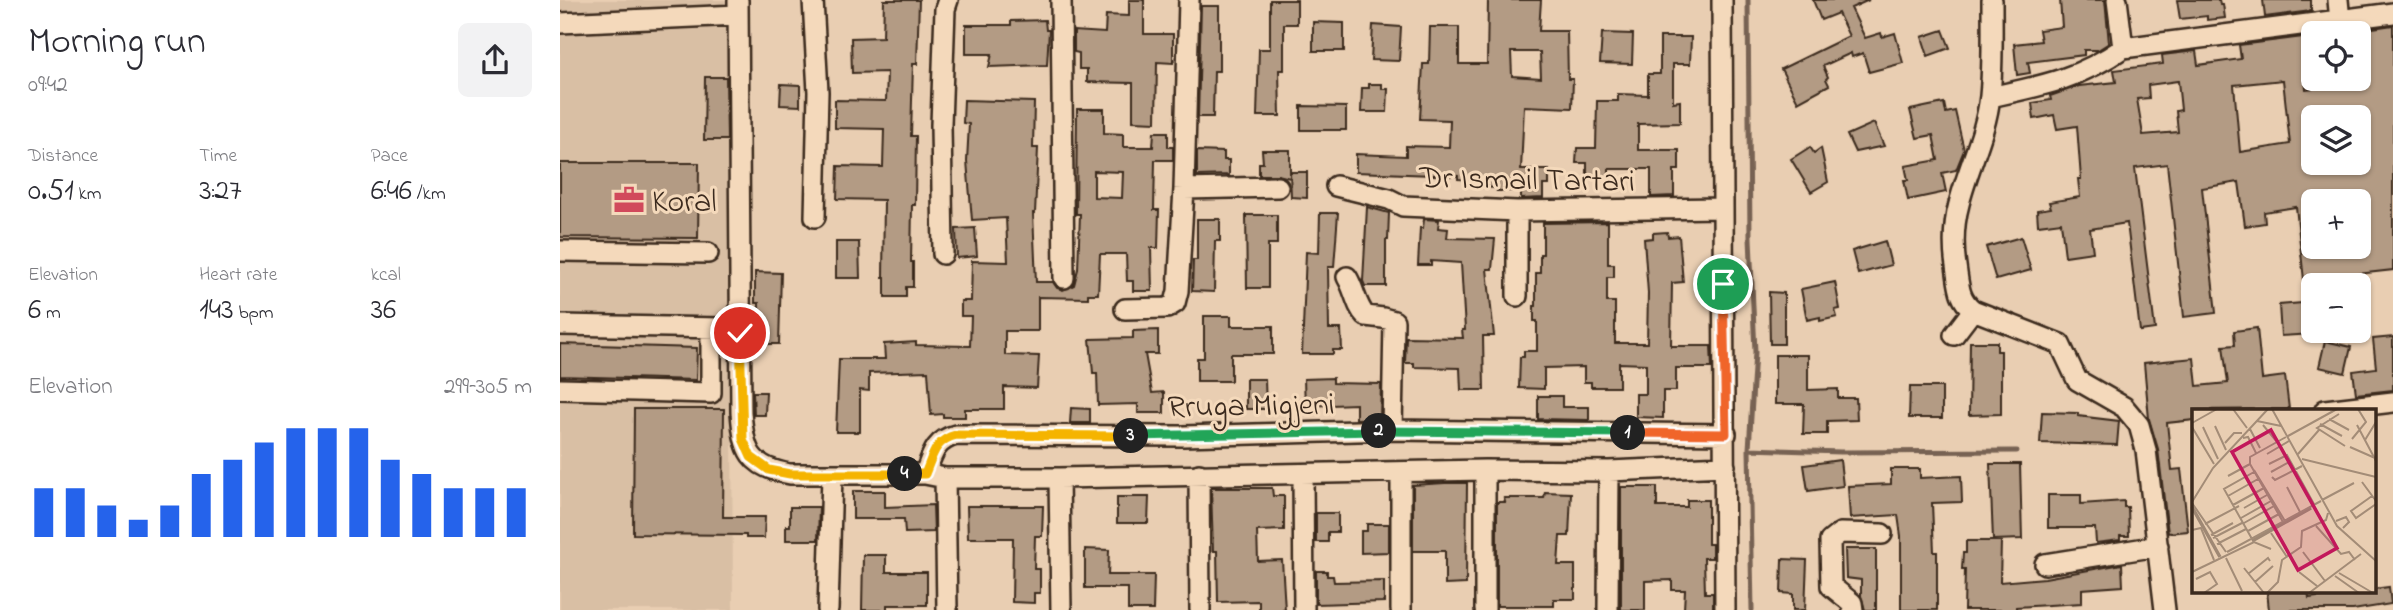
<!DOCTYPE html>
<meta charset="utf-8">
<style>
:root{--surface:#fff;--page:#f2f2f3;--text:#2b2b33;--muted:#7c7c81;--accent:#2563eb}
body{margin:0;font-family:"Indie Flower",sans-serif;background:var(--page);color:var(--text);height:100vh;display:flex;flex-direction:column;font-size:26px;white-space:nowrap}
*{box-sizing:border-box;margin:0}
p{font-size:23px;color:var(--muted)}
.icon{flex:none;width:38px;height:38px;fill:none;stroke:currentColor;stroke-width:2;stroke-linecap:round;stroke-linejoin:round}
.map{position:relative;flex:1;overflow:hidden}
.drawer{display:flex;flex-direction:column;background:var(--surface);width:560px}
.drawer>*{flex:none}
.fabs{position:absolute;left:1741px;top:21px;display:grid;gap:14px}
.fabs a{display:grid;place-items:center;width:70px;height:70px;border-radius:10px;background:var(--surface);box-shadow:0 2px 5px #0004;font-size:35px}
.pin{position:absolute;display:grid;place-items:center;width:60px;height:60px;color:#fff;margin:-30px;border:4px solid #fff;border-radius:50%;box-shadow:0 2px 7px #0007}
.km{position:absolute;width:35px;height:35px;margin:-18px;border-radius:50%;background:#222;color:#fff;font-size:19px;line-height:35px;text-align:center}
.round{display:grid;place-items:center;flex:none;width:74px;height:74px;border-radius:10px;background:var(--page)}
.summary{display:flex;align-items:center;justify-content:space-between;height:119px;padding:0 28px}
h1{font-size:38px;font-weight:600;line-height:52px}
.figures{display:grid;grid-template-columns:repeat(3,1fr);gap:10px;height:119px;padding:7px 28px}
.figures div{display:grid;align-content:center}
.figures b{font-size:30px;font-weight:600}
.figures small{font-size:19px;font-weight:400}
.figures p{font-size:19px}
.chart{height:196px;padding:14px 28px}
.chart p{display:flex;justify-content:space-between}
.chart svg{width:100%;height:126px;margin-top:7px;stroke:var(--accent);stroke-width:6}
main{display:flex;flex:1;min-height:0}
.map>svg:first-child{display:block}
.built{fill:#d9bfa4}
.lines{fill:none;stroke-linecap:round;stroke-linejoin:round}
.stream{stroke:#776252;stroke-width:5}
.building{fill:#b39b84;stroke:#3b2a1e;stroke-width:2;fill-rule:evenodd}
.minor-casing{stroke:#3b2a1e;stroke-width:24}
.minor{stroke:#f4d9bb;stroke-width:19}
.split-1-casing{stroke:#fff;stroke-width:14}
.split-2-casing{stroke:#fff;stroke-width:14}
.split-3-casing{stroke:#fff;stroke-width:14}
.split-4-casing{stroke:#fff;stroke-width:14}
.split-5-casing{stroke:#fff;stroke-width:14}
.split-1{stroke:#f0652b;stroke-width:9}
.split-2{stroke:#22a559;stroke-width:9}
.split-3{stroke:#22a559;stroke-width:9}
.split-4{stroke:#f5b400;stroke-width:9}
.split-5{stroke:#f5b400;stroke-width:9}
.labels{text-anchor:middle;stroke-width:6;stroke-linejoin:round;paint-order:stroke}
.street-label{font-size:32px;fill:#3b2a1e;stroke:#f4d9bb}
.poi-label{font-size:32px;fill:#3b2a1e;stroke:#f4d9bb;text-anchor:start}
.inset-river{fill:none;stroke:#9f8874;stroke-width:3.5}
.inset-road{fill:none;stroke:#a38c77;stroke-width:2}
.view{fill:#c2185b;fill-opacity:0.15;stroke:#c2185b;stroke-width:3.5}
.inset-edge{fill:none;stroke:#3b2a1e;stroke-width:3.5}
</style>
<main>
<section class="drawer">
<div class="summary"><div><h1>Morning run</h1><p>09:42</p></div><a class="round"><svg class="icon" aria-label="share" viewBox="0 0 24 24"><path d="M12 15V3M7 8l5-5 5 5M5 13v7h14v-7"/></svg></a></div>
<div class="figures">
<div><p>Distance</p><b>0.51<small> km</small></b></div>
<div><p>Time</p><b>3:27</b></div>
<div><p>Pace</p><b>6:46<small> /km</small></b></div>
</div>
<div class="figures">
<div><p>Elevation</p><b>6<small> m</small></b></div>
<div><p>Heart rate</p><b>143<small> bpm</small></b></div>
<div><p>kcal</p><b>36</b></div>
</div>
<div class="chart"><p><span>Elevation</span>299–305 m</p>
<svg viewBox="0 0 160 44" preserveAspectRatio="none"><path d="M5 44V27M15 44V27M25 44V33M35 44V38M45 44V33M55 44V22M65 44V17M75 44V11M85 44V6M95 44V6M105 44V6M115 44V17M125 44V22M135 44V27M145 44V27M155 44V27"/></svg>
</div>
</section>
<div class="map">
<svg width="1833" height="610" viewBox="0 0 1833 610">
<rect width="100%" height="100%" fill="#e9ceb2"/>
<filter id="ink" filterUnits="userSpaceOnUse"><feTurbulence type="fractalNoise" baseFrequency=".0143" numOctaves="2"/><feDisplacementMap in="SourceGraphic" scale="14" xChannelSelector="R" yChannelSelector="G"/><feConvolveMatrix kernelMatrix="1 2 1 2 8 2 1 2 1" color-interpolation-filters="sRGB"/></filter>
<g filter="url(#ink)">
<path class="built" d="M0,0H170L173,610H0Z"/>
<g class="lines">
<path class="stream" d="M1188,0L1190,238L1195,352L1189,449L1192,610
M1189,449L1281,452L1457,451"/>
</g>
<path class="building" d="M324,0H359L357,64H353L351,136H356L355,205H352L351,262H353V287H346V297H325V277H323L324,200L277,199L278,166L323,167L324,129L275,128V100L326,101L327,72L292,73L291,38L323,37Z
M569,0H584V34H613V63L597,62L596,122L573,121V83L527,82V69H519V53L514,52V31L545,33L546,15L569,16Z
M710,0H737V24H724V70H719L720,116H697L699,49H710Z
M928,0H981L979,31H1007L1008,79H1013L1012,108L964,106L961,170H989V185H983V198L961,199V191H937L938,188L919,187V180L898,179V176L796,172V154L846,156V146L889,147L890,120L860,119L863,64H869L870,27H899V64H927ZM951,52H980L981,78L952,76Z
M1253,0H1309L1291,8L1305,38L1321,33L1322,37L1335,33L1343,63L1309,72L1303,53L1292,57L1291,53L1263,66L1268,77L1266,79L1269,85L1238,102L1221,69L1289,36L1278,13L1261,20Z
M1500,0H1545L1549,43L1538,50H1524V55L1468,62L1470,73L1457,75L1454,44L1481,41L1479,30L1502,27Z
M1617,0H1659L1660,4H1663L1665,18L1647,20V16L1620,19Z
M1703,0H1751V11L1705,17Z
M641,6H659V71H654L653,117H638Z
M485,20L486,30H489L487,65L429,67L432,54H406V25H451V21Z
M753,22L784,23V51H753Z
M813,25L841,27L839,61L811,60Z
M1833,25V270L1744,280L1736,207L1704,212L1705,223L1685,226L1679,182L1642,188L1656,313L1624,317L1607,164L1575,168L1595,329L1580,331L1567,223L1530,229L1533,252L1505,256L1501,222L1478,225L1477,210L1491,208L1489,202L1520,197L1518,179H1521L1517,126L1497,129L1494,115L1474,119L1472,103L1491,100L1490,96L1519,86L1556,82L1554,70L1603,64L1602,55L1636,51L1638,65L1681,59L1679,45L1743,37L1746,89L1799,83V30ZM1723,80L1730,144L1680,152L1674,85ZM1618,81L1621,110L1616,111L1618,132L1583,135L1577,99L1589,98L1588,85ZM1754,117H1799V163H1754ZM1754,201H1799V247H1754Z
M1383,30L1390,48L1368,56L1362,37Z
M1042,33L1073,34L1072,64L1040,63Z
M1100,37H1131L1130,64H1113V102L1120,101V123L1078,124V150H1119V170H1114V196L1091,197V169H1049V178L1027,179V163H1016L1017,148H1036L1037,101H1058V94L1088,95V74H1100Z
M145,77H166L167,140H144Z
M221,84L240,85V106L220,105Z
M809,84H822V89H828L827,112H801L802,88H809Z
M404,100L474,102L473,148H478L475,213H473L476,282H493L497,288L503,290L514,285L518,269L520,214H516L517,109H544V133L563,134V147H593L594,132H608V147H613V160H595L594,210H599L598,248H591L592,291H573V281H567L566,254H540L538,294H528V298L478,297V331H445V355L479,356L477,388L444,387V409H405V417H383V414L371,415L368,371L309,373V391L300,390V432H276L279,359H325L324,344L356,342V345L410,346L411,316H401V301H411L412,261L448,262L446,218L412,220L407,161L409,124L403,123ZM534,171L563,172L562,198L534,197Z
M1384,103L1386,113L1395,111L1404,150L1396,170L1382,173L1386,192L1348,200L1344,180H1348L1345,166L1378,160L1373,135L1357,138L1350,110Z
M741,106L786,107V130H741Z
M1314,123L1324,146L1295,152L1287,135Z
M1250,147L1254,153L1261,148L1268,182L1251,192L1231,159Z
M702,150H730V178L718,175H699V163H703Z
M637,151L664,152V160H669V175L637,176Z
M0,163H139L138,238L0,237Z
M730,172H747V198L731,197Z
M807,207L829,213L828,240H826V286H805L803,281Z
M760,213H778L774,267H768L769,329H781L782,350H773V354H742L746,252L759,253Z
M686,215H717V244H708V288H687Z
M637,219H660V241H655L654,292L632,291L633,260H637Z
M864,219L879,220L878,228L888,229L887,238L935,239L932,269H927L934,336H923L924,390H901L900,368L854,367V363H845L846,337L903,338L902,330H905L901,263L871,261V265H858L860,228H863Z
M1048,222V264H1054V277H1047V302H1055V343H1087L1088,293L1084,239L1093,238V233L1107,232L1108,237L1119,236L1123,282L1112,283L1111,346H1151L1152,368H1116V391H1103V418L1076,417V394H1086V364L1059,363V387H1031V382H1024V367L984,368V389L959,388L960,357H964V351H977V321H974V306H976V273H980V254H983V223Z
M415,228L417,256L397,258L396,229Z
M1461,237L1471,270L1436,280L1426,247Z
M1325,241L1331,265L1298,274L1292,251Z
M276,242H299L300,278H276Z
M195,272L221,273L219,344H198L199,303H195Z
M1275,282L1280,309L1275,310L1277,317L1260,321V317L1247,320L1241,289Z
M1209,292L1224,293V344H1210Z
M1754,302V334L1721,336L1719,305Z
M644,316H671V326H713V354H671V381H637V358H644Z
M1697,328L1702,379L1725,376L1729,409L1634,410V420L1607,423L1612,470L1621,469L1628,531L1608,533L1598,449L1589,419L1584,363L1634,358L1637,386L1668,383L1663,346L1675,345L1674,331Z
M598,330V354H585L592,393L604,392V413H578V404L538,405L537,373H533L530,339L573,338V331Z
M1833,337V390L1796,394L1793,371L1816,368L1813,339Z
M1765,341L1791,347L1785,373L1759,367Z
M1410,342H1437V351H1441V414L1409,415Z
M0,344L137,348L136,380L0,376Z
M1215,355H1248V390L1278,389V398H1296L1297,420L1267,421V434H1243L1244,404H1215Z
M773,378V383L821,384L820,418L796,419V404L745,406L744,379Z
M686,379H705L706,409H686Z
M1350,387H1382V418H1349Z
M193,392H206L205,415H194Z
M978,396H1002V407H1029V420L978,419Z
M511,408L530,409V423H510Z
M74,409H164L163,517H205L204,538H186V535L73,534Z
M1482,412L1518,413V416L1559,421L1557,445L1480,443Z
M1280,460L1283,486L1248,491L1244,465Z
M1430,464H1460L1462,539L1433,540Z
M1331,469H1360V478L1401,476L1402,502L1372,503L1374,552H1377V610H1341V536L1338,515L1290,518L1288,486L1331,484Z
M885,483H907L906,584L885,585V551H853V485Z
M1061,487H1097V507H1127V500H1148V544H1152V558H1144L1145,593H1153V610L1124,609L1125,590H1112V580L1085,581V610H1061Z
M651,488H712L713,496H724V530L697,531L698,561L722,560L725,610H699V601L658,602L657,551H653Z
M293,491H325V507L373,505L374,532L345,533L344,519H293Z
M985,492L1011,493L1009,536H1000L998,565H1015V599H994V606H937V502H945L944,498H984Z
M1488,495H1521V504L1564,501V507H1568L1569,536H1560V540L1536,543L1535,528H1488Z
M557,497H589L588,523H557Z
M407,506H483L482,536H475L474,569H480V593H474V603L452,602L453,538H408Z
M230,507H259L258,540H226V526H230Z
M756,513H778V532H768V542H756Z
M807,524H829V552L801,553V531H807Z
M1406,541H1441L1440,582L1485,578L1562,564L1563,586L1522,589V603L1456,607V610H1404L1405,569H1402L1403,553H1406Z
M525,549L549,550L548,575H594L593,610H568V588H525Z
M1285,549H1316V610H1305L1301,596V580L1286,578Z
M303,555H326V572H367V605H327V610H302Z
M1222,559L1247,560L1245,610H1233V594L1221,593Z
M756,571H767V576H773L774,582L824,581V602L756,604Z
M1829,587L1831,604L1793,610H1709L1707,591H1748L1749,598Z"/>
<g class="lines">
<g class="minor-casing">
<path id="minor" d="M178,0L181,412C184,451 189,467 230,474H365L385,478H499L925,470L1049,471L1165,466
M253,0L258,92L255,217
M501,0L504,278
M1162,0L1165,610
M1432,0C1432,32 1433,65 1430,96C1426,134 1408,167 1399,204C1393,226 1393,250 1397,273C1399,288 1400,300 1413,310L1500,344L1517,380L1564,407L1579,425L1586,450L1605,610
M1557,0L1563,48
M1778,0L1780,21
M0,23L178,15
M1430,97C1481,86 1519,79 1563,48L1833,13
M776,186L829,199L843,206L957,211L1161,208
M624,189L718,187
M0,251L148,253
M383,254L381,125L385,9L388,0
M787,277C795,290 796,306 806,316L823,318L834,321L832,430
M957,296V211
M565,309L607,308L615,303L618,291L624,189L629,0
M0,325L162,328
M1394,335L1413,310
M0,389L151,393V328
M1765,410L1833,402
M841,472V610
M365,474C372,455 375,440 396,435L623,436L832,430L1166,434
M639,474L640,610
M743,474L744,610
M385,478L387,610
M499,478L501,610
M1485,564L1598,546
M268,610L272,475
M925,610V470
M1048,610L1049,471
M1293,610L1292,603L1271,586L1270,541L1280,533L1322,534"/>
</g>
<use href="#minor" class="minor"/>
</g>
</g>
<g class="lines" filter="url(#ink)">
<g class="split-1-casing">
<path id="split-1" d="M1068,433L1166,434L1163,284"/>
</g>
<g class="split-2-casing">
<path id="split-2" d="M819,431L1068,433"/>
</g>
<g class="split-3-casing">
<path id="split-3" d="M571,436L819,431"/>
</g>
<g class="split-4-casing">
<path id="split-4" d="M345,474H365C373,455 375,440 396,435L571,436"/>
</g>
<g class="split-5-casing">
<path id="split-5" d="M180,333L183,439L191,457L209,470L230,474H345"/>
</g>
<use href="#split-1" class="split-1"/>
<use href="#split-2" class="split-2"/>
<use href="#split-3" class="split-3"/>
<use href="#split-4" class="split-4"/>
<use href="#split-5" class="split-5"/>
</g>
<defs>
<g id="office-bare" transform="scale(2.415)"><path d="M-6-3h4V-5.5h4V-3h4V5H-6ZM-1-4.5V-3h2v-1.5ZM-6 0V1H6V0Z" fill="#d1495b" stroke="#f4d9bb" stroke-width="2.5" paint-order="stroke"/></g>
</defs>
<g fill-rule="evenodd">
<use href="#office-bare" x="69" y="200"/>
</g>
<g class="labels">
<g class="street-label">
<text transform="translate(967 178) rotate(1)" y="11">Dr Ismail Tartari</text>
<text transform="translate(691 404) rotate(-1)" y="11">Rruga Migjeni</text>
</g>
<g class="poi-label">
<text x="92" y="211">Koral</text>
</g>
</g>
<g transform="translate(1632 409)">
<rect width="184" height="184" fill="#e9ceb2"/>
<path class="inset-river" d="M0,98L28,148M60,132L119,99"/>
<path class="inset-road" d="M41,0L55,19M80,0L145,117L184,152M147,5L125,19L153,37M137,10L157,21M65,12L89,17M0,14L25,0M128,15L150,27M71,16L85,33M165,16L184,52M23,17L34,41M0,18L22,55M11,18L26,50M58,20L68,39M96,27L145,0M51,29L56,28L64,44M160,30L174,13L166,0M173,31L184,13M33,34L42,24H50M158,38L183,49M75,45L97,32M106,45L127,21M110,50L184,68M58,55L91,113M58,55V48L94,28M77,55L95,46L122,95M62,61L93,112M79,63L99,52M36,67L58,55M80,68L83,71L110,57M170,73L184,92M95,78L108,103M36,87L66,70M180,87L159,102L164,109L184,95M130,91L162,74M0,93L21,59L76,0M0,94L34,143M41,96L72,79M52,99L75,86M49,109L79,92M144,112L154,108L157,113L151,119M52,114L82,97M13,115L47,97M124,117L149,145L157,143L163,151M0,121L9,119L22,151M56,122L87,105M79,124L95,148M19,126L41,114M21,129L50,114M60,130L32,80L62,63M25,135L54,120M35,143L129,92M111,143L133,172M34,149L50,182M52,159L72,184M0,163L62,133L79,140M107,163L125,177M147,164L181,184M56,165L76,149L78,152M143,167L167,184M4,170L18,163L25,175L12,184M63,173L81,157M75,184L86,173L90,151L109,138L110,122L134,111L136,104M117,184L169,145"/>
<path class="view" d="M79,21L145,139L106,161L40,43Z"/>
<rect width="184" height="184" class="inset-edge"/>
</g>
</svg>
<div class="fabs">
<a><svg class="icon" aria-label="locate" viewBox="0 0 24 24"><circle cx="12" cy="12" r="6"/><path d="M12 2v4M12 18v4M2 12h4M18 12h4"/></svg></a>
<a><svg class="icon" aria-label="layers" viewBox="0 0 24 24"><path d="M12 4l9 5-9 5-9-5zM3 14l9 5 9-5"/></svg></a>
<a>+</a>
<a>−</a>
</div>
<div class="pin" style="left:1163px;top:284px;background:#1e9e55"><svg class="icon" aria-label="arrive" viewBox="0 0 24 24"><path d="M6 21V4h12l-3 4 3 4H6"/></svg></div>
<div class="pin" style="left:180px;top:333px;background:#d93025"><svg class="icon" aria-label="check" viewBox="0 0 24 24"><path d="M5 12l5 5 9-10"/></svg></div>
<b class="km" style="left:1068px;top:433px">1</b>
<b class="km" style="left:819px;top:431px">2</b>
<b class="km" style="left:571px;top:436px">3</b>
<b class="km" style="left:345px;top:474px">4</b>
</div>
</main>
